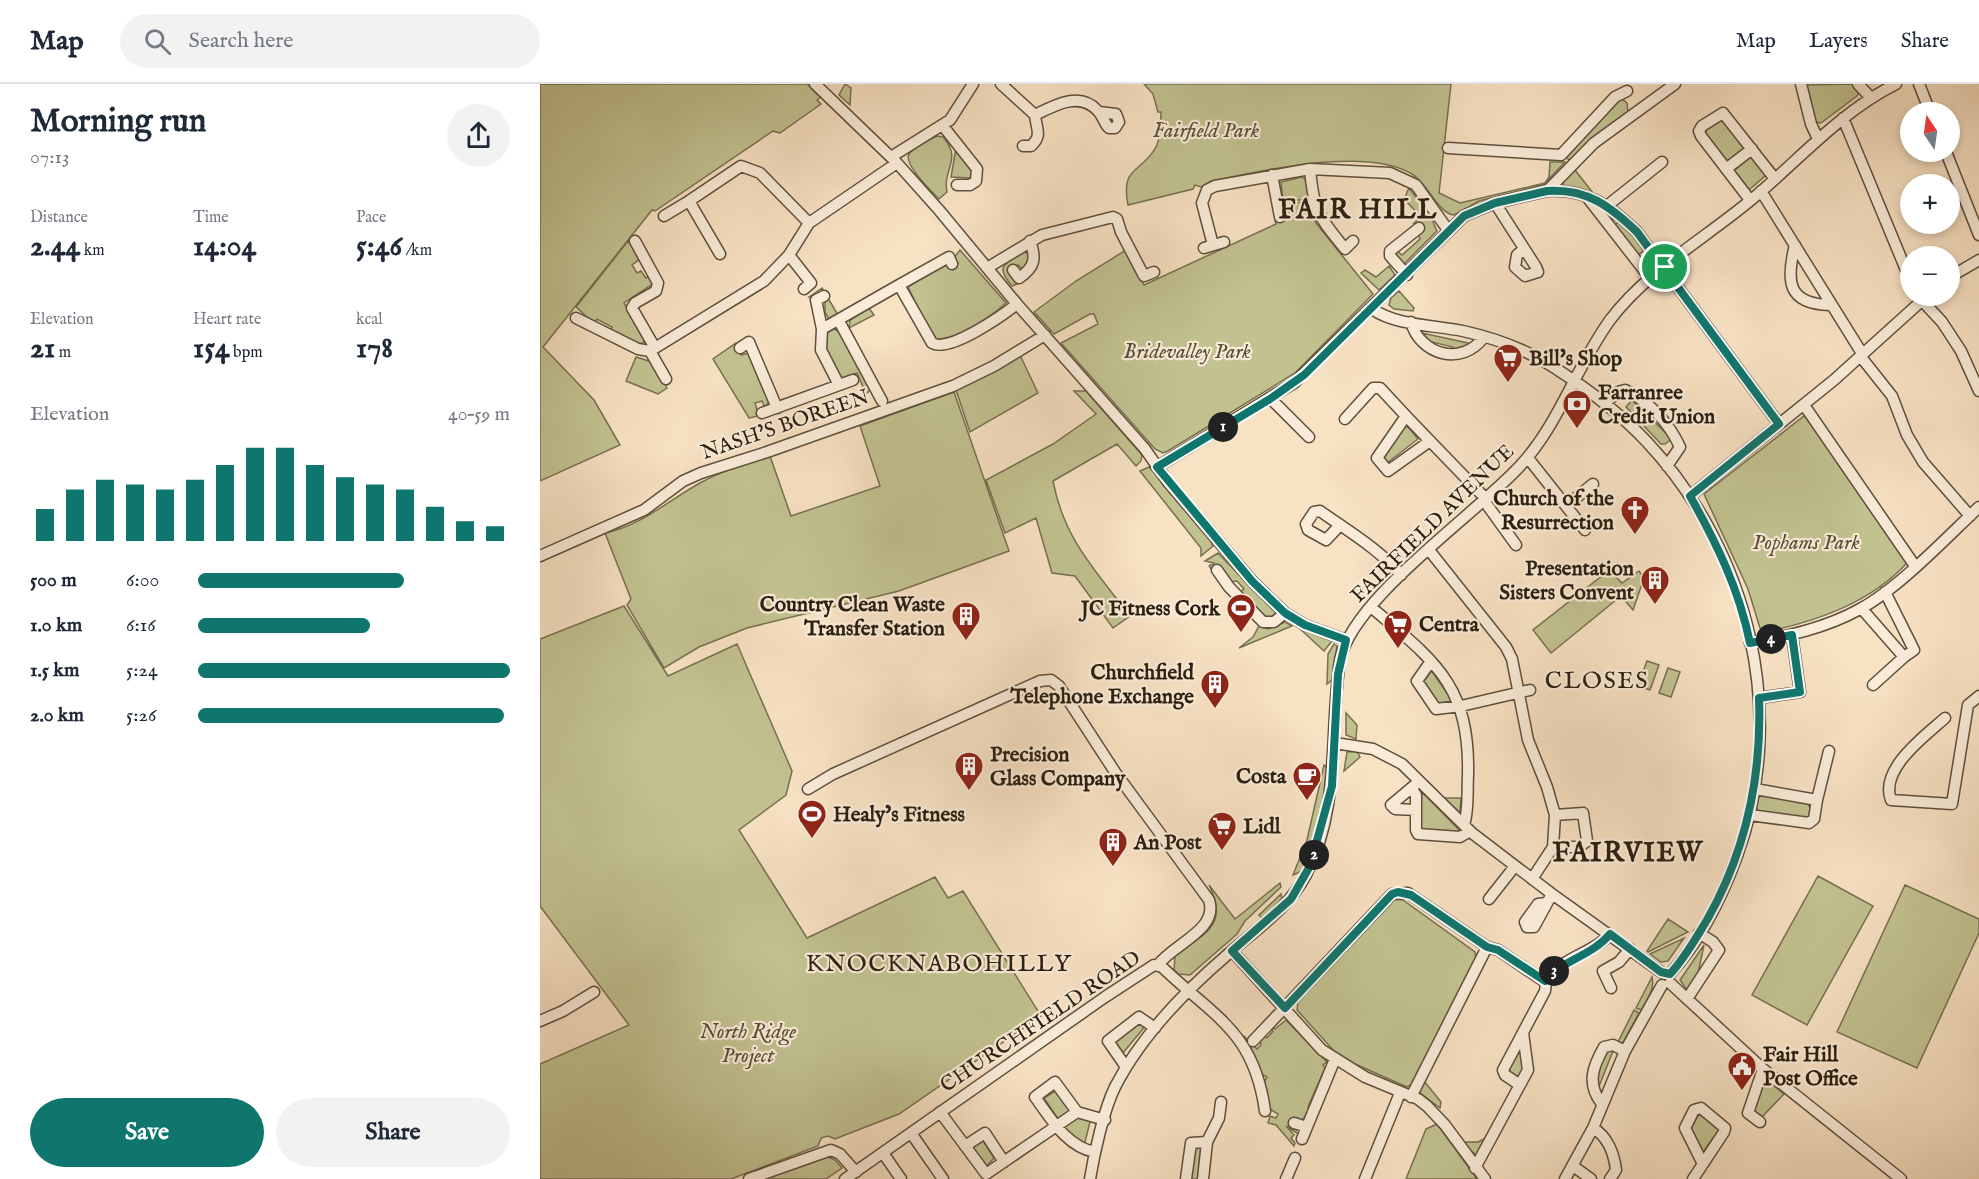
<!DOCTYPE html>
<meta charset="utf-8">
<style>
:root{--surface:#fff;--page:#f2f2f3;--text:#1f2937;--muted:#747a83;--line:#e0e1e3;--accent:#0f766e}
body{margin:0;font-family:"IM FELL English",serif;background:var(--page);color:var(--text);height:100vh;display:flex;flex-direction:column;font-size:22px;white-space:nowrap}
*{box-sizing:border-box;margin:0}
p{font-size:20px;color:var(--muted)}
.icon{flex:none;width:33px;height:33px;fill:none;stroke:currentColor;stroke-width:2;stroke-linecap:round;stroke-linejoin:round}
.map{position:relative;flex:1;overflow:hidden}
.sheet{display:flex;flex-direction:column;background:var(--surface);width:540px}
.sheet>*{flex:none}
.needle{width:39px;rotate:347deg}
.controls{position:absolute;left:1360px;top:18px;display:grid;gap:12px}
.controls a{display:grid;place-items:center;width:60px;height:60px;border-radius:50%;background:var(--surface);box-shadow:0 3px 9px #0003;font-size:30px}
.pin{position:absolute;display:grid;place-items:center;width:51px;height:51px;color:#fff;margin:-26px;border:3px solid #fff;border-radius:50%;box-shadow:0 2px 6px #0007}
.km{position:absolute;width:30px;height:30px;margin:-15px;border-radius:50%;background:#222;color:#fff;font-size:16px;line-height:30px;text-align:center}
.round{display:grid;place-items:center;flex:none;width:63px;height:63px;border-radius:32px;background:var(--page)}
.headline{display:flex;align-items:center;justify-content:space-between;height:102px;padding:0 30px}
h1{font-size:33px;font-weight:700;line-height:45px}
.stats{display:grid;grid-template-columns:repeat(3,1fr);gap:9px;height:102px;padding:6px 30px}
.stats div{display:grid;align-content:center}
.stats b{font-size:30px;font-weight:700}
.stats small{font-size:16px;font-weight:400}
.stats p{font-size:16px}
.chart{height:168px;padding:12px 30px}
.chart p{display:flex;justify-content:space-between}
.chart svg{width:100%;height:108px;margin-top:6px;stroke:var(--accent);stroke-width:6}
.primary-button{display:flex;gap:12px;margin-top:auto;padding:12px 30px}
.primary-button a{flex:1;height:69px;border-radius:36px;background:var(--accent);color:#fff;font-size:24px;font-weight:700;line-height:69px;text-align:center}
.primary-button a+a{background:var(--page);color:var(--text)}
ul{padding:0 30px;list-style:none;font-size:20px}
li{display:grid;grid-template-columns:96px 72px 1fr;align-items:center;height:45px}
li i{height:15px;border-radius:8px;background:var(--accent)}
header{display:flex;align-items:center;gap:36px;box-sizing:border-box;height:84px;padding:0 30px;background:var(--surface);border-bottom:2px solid var(--line)}
header strong{font-size:28px}
nav{display:flex;gap:33px;margin-inline-start:auto;font-size:21px}
.search{width:420px;height:54px;background:var(--page);display:flex;align-items:center;gap:15px;box-sizing:border-box;padding:0 21px;border-radius:33px;color:var(--muted);font-size:22px}
main{display:flex;flex:1;min-height:0}
.map>svg:first-child{display:block}
.green{fill:#c2c291;stroke:#767050;stroke-width:1.5}
.lines{fill:none;stroke-linecap:round;stroke-linejoin:round}
.minor-casing{stroke:#5e4f3c;stroke-width:13}
.minor{stroke:#faecd9;stroke-width:10}
.route-casing{stroke:#fff;stroke-width:12}
.route{stroke:#0f766e;stroke-width:8}
.labels{text-anchor:middle;stroke-width:4.5;stroke-linejoin:round;paint-order:stroke}
.park-label{font-size:21px;font-style:italic;fill:#584f36;stroke:#faecd9}
.poi-label{font-size:21px;font-weight:bold;fill:#2b1e0f;stroke:#faecd9;text-anchor:start}
.street-label{font-size:21px;fill:#2b1e0f;stroke:#faecd9}
.quarter-label{font-size:24px;letter-spacing:1.5px;fill:#2b1e0f;stroke:#faecd9}
.district-label{font-size:27px;font-weight:bold;letter-spacing:1.5px;fill:#2b1e0f;stroke:#faecd9}
</style>
<header>
<strong>Map</strong>
<div class="search"><svg class="icon" aria-label="search" viewBox="0 0 24 24"><circle cx="10" cy="10" r="6"/><path d="M15 15l6 6"/></svg>Search here</div>
<nav><a>Map</a><a>Layers</a><a>Share</a></nav>
</header>
<main>
<section class="sheet">
<div class="headline"><div><h1>Morning run</h1><p>07:13</p></div><a class="round"><svg class="icon" aria-label="share" viewBox="0 0 24 24"><path d="M12 15V3M7 8l5-5 5 5M5 13v7h14v-7"/></svg></a></div>
<div class="stats">
<div><p>Distance</p><b>2.44<small> km</small></b></div>
<div><p>Time</p><b>14:04</b></div>
<div><p>Pace</p><b>5:46<small> /km</small></b></div>
</div>
<div class="stats">
<div><p>Elevation</p><b>21<small> m</small></b></div>
<div><p>Heart rate</p><b>154<small> bpm</small></b></div>
<div><p>kcal</p><b>178</b></div>
</div>
<div class="chart"><p><span>Elevation</span>40–59 m</p>
<svg viewBox="0 0 160 44" preserveAspectRatio="none"><path d="M5 44V31M15 44V23M25 44V19M35 44V21M45 44V23M55 44V19M65 44V13M75 44V6M85 44V6M95 44V13M105 44V18M115 44V21M125 44V23M135 44V30M145 44V36M155 44V38"/></svg>
</div>
<ul>
<li><b>500 m</b>6:00<i style="width:66%"></i></li>
<li><b>1.0 km</b>6:16<i style="width:55%"></i></li>
<li><b>1.5 km</b>5:24<i style="width:100%"></i></li>
<li><b>2.0 km</b>5:26<i style="width:98%"></i></li>
</ul>
<div class="primary-button"><a>Save</a><a>Share</a></div>
</section>
<div class="map">
<svg width="1439" height="1095" viewBox="0 0 1439 1095">
<rect width="100%" height="100%" fill="#f8e2c4"/>
<filter id="stains"><feTurbulence type="fractalNoise" baseFrequency=".00333" numOctaves="4"/><feColorMatrix values="0 0 0 0 .2 0 0 0 0 .09 0 0 0 0 .02 0 0 0 .5 -.17"/></filter>
<radialGradient id="worn" r=".72"><stop offset=".6" stop-color="#630" stop-opacity="0"/><stop offset="1" stop-color="#630" stop-opacity=".3"/></radialGradient>
<path class="green" d="M0,0H267L281,13L277,16L281,20L240,49L233,47L115,127L112,126L3,263L54,316L80,361L0,397Z
M305,0L311,4L310,21L299,11Z
M604,0H911L899,109L920,119L1005,99L1009,93L1010,78H1025L1003,101L939,117L914,131C899,130 887,99 872,90C826,62 722,87 671,97L661,103L655,101L653,105L588,121C580,80 603,90 617,61C621,51 621,39 621,28H618L613,10Z
M1312,0L1319,8L1317,12L1281,39L1276,38L1264,1Z
M1081,14L1087,19L1088,29L1029,76L1026,73Z
M1181,35L1206,65L1189,79L1165,52L1167,43Z
M397,52L403,53C423,76 402,85 407,108L399,115C392,108 363,80 369,70C374,63 389,56 397,52Z
M416,64L433,86L430,94L411,93Z
M1210,72L1215,73L1226,88L1225,92L1209,106L1205,105L1193,88Z
M1035,86L1053,109L1052,110L1024,103L1023,97Z
M762,93L768,98L771,120L764,116H743L741,98Z
M869,104L890,131L897,147L865,179H860L854,168L857,167L862,171L880,155L878,150L882,146L877,139L873,140L881,133L864,115Z
M761,118L769,122L776,139L833,210L755,289L628,367L623,369L615,365L521,259L558,240L554,230H550L514,250L494,228L536,197L586,166L604,201L736,140L735,137L744,135L745,130L751,127L750,120Z
M1080,137L1106,165L1097,172L1075,141Z
M88,157L101,174L92,181L97,189L101,187L106,194L111,191L114,199L84,219L104,252L105,256L101,261L70,248L72,243L57,235L54,241L45,237L46,232L36,223Z
M420,166L466,219C447,236 425,247 401,259L392,253L368,203L403,180L410,184L418,179L414,174Z
M484,168L489,170L490,179L483,185L478,181L469,188L477,200L472,202C454,181 465,180 484,168Z
M849,182L855,191L839,206L821,189L825,186L836,193Z
M282,204L298,231L289,235L285,228V216L269,213Z
M859,207L874,224L873,227L854,225L849,221L851,214Z
M329,224L334,231L309,244L310,236Z
M292,244L302,249L330,306L326,310L317,289L301,294L286,264L287,249Z
M882,249L928,259L929,261L913,268V263L892,258L890,262Z
M196,259L201,271L209,269L231,314L225,324L222,317L215,319L219,332L209,334L173,275Z
M480,271L498,309L430,348L416,306Z
M96,273L112,278L127,304L118,310L86,297Z
M534,307H546L602,371L601,377L596,382L577,360L513,397C524,455 555,486 590,532L573,544L535,492L512,489L496,434L465,449L446,396L513,360L556,330Z
M414,308L469,467L359,507L207,544L159,563L124,584L87,521L91,515L65,449C101,442 129,416 160,399C182,387 206,379 230,372L251,432L340,402L320,342Z
M1092,316L1132,355L1125,360H1121L1086,323Z
M1264,332L1268,334L1367,479C1330,519 1277,537 1226,548L1220,544L1208,505L1164,410Z
M864,343H868L878,355L847,379L843,373Z
M609,383L670,456L673,462L661,472V464L600,387Z
M678,469L736,529L734,534L726,535L700,508L704,505L697,497L690,498L679,481L672,486L669,482L674,479L665,477Z
M1068,487L1071,488L1082,499L1099,487L1104,494L1093,526L1081,512L1011,569L993,546Z
M84,522L128,592L197,560L252,687L246,711L199,746L267,854L395,793L408,814L423,807L501,932L359,1030L295,1055L288,1052L281,1054L278,1062L191,1095H0V980L89,941L0,822V555Z
M745,538L752,542L699,564L713,553L719,542L728,545Z
M759,544L792,557L784,567Z
M794,560L797,562L792,596L787,600L788,570Z
M1107,577L1119,581L1110,606L1098,602Z
M889,583L913,618L896,622L881,593L884,597L891,588Z
M1128,584L1140,588L1131,613L1119,609Z
M806,629L817,641L816,655L806,651Z
M817,667L820,673L804,687L807,668Z
M784,681L788,684C787,719 777,754 762,787L753,791L767,756Z
M881,710H884L921,748L881,747L879,716Z
M1221,712L1267,718L1270,724L1269,734L1220,729L1215,722L1217,713Z
M904,714H921L920,728H919Z
M1278,792L1333,822L1267,941L1212,911Z
M740,799L741,803L705,837L697,850L650,891L639,890L634,886L635,872C663,849 690,843 669,801L695,835Z
M1365,801L1439,835V849L1377,984L1297,948Z
M741,810L742,816L723,835L719,831Z
M855,815L863,816L935,868L936,876L873,1000L867,1003L815,980L794,967L757,926L758,918Z
M1128,835L1148,848L1108,868L1107,867Z
M1144,854L1128,877L1121,878L1110,870Z
M1164,861L1156,899L1147,906L1140,896Z
M1112,893C1115,906 1107,915 1101,926L1096,924Z
M1094,926L1099,929L1081,962L1077,960Z
M746,936L787,978L783,981L785,984L768,1023L770,1025L761,1038L760,1051L746,1042L754,1051L751,1054L755,1059L754,1062L736,1041L728,1039L730,1032L736,1034L738,1030L730,1025L724,998L727,993L723,991L700,953L704,952L717,965L721,961L719,955L723,951L727,954L733,947L730,944L731,941L735,945Z
M599,938L603,940V945L582,970L574,961V956Z
M980,960L984,983L979,995L967,989Z
M1073,964V967L1058,1005L1054,994L1066,967Z
M1224,994L1244,1010L1221,1034L1214,1030L1219,997Z
M884,997L901,1018L900,1024L880,1009L879,1005Z
M517,1006L529,1024V1029L518,1035L504,1014Z
M1160,1028L1181,1043L1163,1068L1151,1045Z
M540,1032L548,1034L550,1038L544,1062L523,1045V1042Z
M897,1040L937,1095H866L886,1045Z
M948,1053L937,1072L926,1062V1058H938Z
M442,1055L454,1074L447,1082L431,1063Z
M662,1062L659,1095H649L653,1064Z
M286,1072L295,1076L302,1084L286,1095H219Z"/>
<g class="lines">
<g class="minor-casing">
<path id="minor" d="M275,0L357,79L399,126L477,220L605,365L628,398L712,497L745,529L765,541L806,556
M461,0L495,31C515,21 540,7 558,27C563,32 564,39 569,44H575L579,38L576,30L559,28
M1261,0L1271,40L1278,55
M1318,0L1331,14
M1379,0L1390,28
M1303,34L1371,198
M403,42L437,85L436,97L430,101H417
M483,62H491C503,51 496,45 495,31
M908,64L1021,71L1075,13L1087,7
M1406,68L1439,151
M351,73L410,36L433,0
M770,85C774,129 778,131 805,165L813,157
M1186,85L1212,65
M732,91L740,133
M1007,107C1046,104 1070,122 1097,148L1239,340
M1221,107L1323,271
M1047,113L1110,194
M1210,116L1161,52L1159,47L1162,42L1183,29L1235,95
M955,119L996,183L998,188L985,192L975,183L977,171L984,165
M1068,121L1122,78
M124,132L149,117
M95,157L118,199L116,207L95,219L92,224L115,264
M673,161L662,119L667,106L675,102L770,85L850,89L876,101L908,146
M1255,161C1246,197 1247,220 1290,221
M664,164L684,158
M180,170L149,117L201,82L220,89L269,139
M249,171L271,199L264,205
M412,180L409,173L359,201L392,259C409,269 462,232 477,220
M447,184L502,151L573,133L577,135L581,148L604,192L614,188
M473,186L479,194C494,184 497,175 490,157
M867,191L850,172V167L879,144
M1410,193L1439,176
M1378,212L1402,238L1421,267L1439,307
M832,225C857,242 894,241 923,247C954,254 989,267 1015,284C1049,306 1080,329 1107,358C1209,467 1249,630 1197,772C1182,813 1160,857 1130,890
M36,234L98,265L110,267L126,295
M299,237L342,317
M871,238C880,271 922,283 944,253
M282,245L276,216L284,212
M200,264L209,258L237,324
M110,267L224,197L249,171L269,139L357,79
M1321,273L1352,312L1367,351L1383,378L1430,432
M299,301L281,266L282,245L359,201
M731,315L769,353
M1065,319L1078,308L1085,306C1109,317 1129,339 1140,363L1127,382
M1264,321L1375,482
M222,329L313,296
M866,332L890,357
M805,335L833,304H840L866,332L837,374L848,387L890,357L947,416
M988,374L1045,446
M617,383L754,299L924,132L955,119L1007,107L1054,59L1135,0
M1150,412L1294,296L1387,212
M945,418L976,461
M1026,422L1053,400
M800,441L786,456L768,446L766,440L774,428L780,427C808,447 839,465 861,491
M889,466L966,563L972,575L988,656L1007,703L1015,731L1013,763L992,795
M0,472L104,426L143,397L161,389L227,368L413,302L454,282L505,251
M677,486L689,503L723,538H734L745,529
M831,523C894,577 930,600 928,691C927,707 929,726 924,741
M1322,525L1364,573L1374,566L1345,508
M1210,559C1248,552 1286,544 1320,525C1359,504 1406,454 1439,423
M891,577L877,597L896,625L921,622L990,606
M1333,601L1364,573
M1219,614L1260,608L1252,551
M1405,634C1386,651 1339,685 1351,716L1412,720L1428,621L1439,612
M795,659L833,665L862,680L932,749L1012,810L1121,888
M871,704L876,711V746L878,750L920,753L930,747
M268,705L293,690L500,597L511,596L519,602L575,688L669,816C679,846 633,860 618,881
M1277,716L1289,667
M876,726L855,725L851,721L876,700
M1210,731L1269,739L1274,735L1277,716L1215,705
M1013,763H1039L1047,757L1043,729L1015,731
M949,815L975,782
M1006,819L998,820L985,838L987,843H994L1012,810
M947,863L958,866L1005,898
M692,867L782,966L825,993L878,1015L887,1022L905,1041L945,1095
M1130,899L1223,985L1361,1095
M1071,904L1063,887L1079,878L1090,865
M1147,915L1179,866L1173,858L1159,849
M0,937L23,927L54,908
M713,957L852,810L868,809L947,863L871,1013
M586,983L568,957L599,933L615,944
M980,1001L965,991L963,986L1005,907C1005,877 1053,871 1069,851
M1062,1020C1046,1000 1053,982 1064,963L1073,961L1085,967
M400,1028L446,1090L537,1028L565,1036
M537,1028L515,998L495,1013C511,1035 527,1063 555,1068
M1220,1038L1208,1029L1223,985
M754,1039L767,1043
M1053,1044C1067,1052 1074,1069 1076,1086L1070,1095
M371,1049L403,1095
M762,1055L795,975
M425,1062L445,1049L464,1078
M343,1069L361,1095
M1033,1082L1051,1095
M935,1084L988,986L983,949
M209,1095L291,1066L300,1070L316,1088
M305,1095L565,913L614,881L622,883C674,933 714,947 725,1027
M550,1095C554,1070 564,1025 575,1003C601,952 644,908 687,871C715,846 748,825 766,791C801,723 789,648 800,576C813,514 934,432 980,382C1019,340 1036,283 1070,236C1107,187 1164,155 1211,116C1259,76 1300,28 1356,0
M646,1095L651,1059L667,1058
M663,1095L667,1058L679,1034L681,1018
M746,1095L755,1074
M825,1095L860,1009
M1025,1095L1053,1044L1085,967L1122,901
M1153,1095L1184,1048L1185,1044L1161,1024L1154,1026L1145,1044L1163,1080"/>
</g>
<use href="#minor" class="minor"/>
</g>
<g class="lines">
<g class="route-casing">
<path id="route" d="M1007,107C1046,104 1070,122 1097,148L1239,340L1150,412C1177,460 1199,505 1210,559L1252,551L1260,608L1219,614C1222,694 1206,767 1167,836C1156,854 1145,874 1130,890L1121,888L1070,850C1052,872 1022,876 1005,897L958,866L947,863L871,811L858,808L852,810L745,924L692,867L751,815L770,782L792,702L798,590L806,556L765,541L745,529L712,497L617,383L730,315L764,291L924,132L955,119Z"/>
</g>
<use href="#route" class="route"/>
</g>
<defs>
<g id="supermarket-pin" transform="scale(1.5)"><path d="M0 17L-7.5 6A9.5 9.5 0 1 1 7.5 6Z" fill="#8f2418" stroke="#faecd9"/><path d="M-6-5.5h2.5l.6 2H6L4.5 2H-2.5L-4.4-4H-6ZM-1.5 3.2a1.3 1.3 0 1 0 .1 0ZM3 3.2a1.3 1.3 0 1 0 .1 0Z" fill="#fff"/></g>
<g id="bank-pin" transform="scale(1.5)"><path d="M0 17L-7.5 6A9.5 9.5 0 1 1 7.5 6Z" fill="#8f2418" stroke="#faecd9"/><path d="M-6-4H6V4H-6ZM0-2.3a2.3 2.3 0 1 0 0 4.6a2.3 2.3 0 1 0 0-4.6Z" fill="#fff"/></g>
<g id="church-pin" transform="scale(1.5)"><path d="M0 17L-7.5 6A9.5 9.5 0 1 1 7.5 6Z" fill="#8f2418" stroke="#faecd9"/><path d="M-1.2-6h2.4v3.5h3.3v2.4h-3.3V6h-2.4V-.1h-3.3v-2.4h3.3Z" fill="#fff"/></g>
<g id="building-pin" transform="scale(1.5)"><path d="M0 17L-7.5 6A9.5 9.5 0 1 1 7.5 6Z" fill="#8f2418" stroke="#faecd9"/><path d="M-4-6H4V6H1V3H-1V6H-4ZM-2.5-4.3h1.7v1.8h-1.7ZM.8-4.3h1.7v1.8H.8ZM-2.5-1h1.7V.8h-1.7ZM.8-1h1.7V.8H.8Z" fill="#fff"/></g>
<g id="stadium-pin" transform="scale(1.5)"><path d="M0 17L-7.5 6A9.5 9.5 0 1 1 7.5 6Z" fill="#8f2418" stroke="#faecd9"/><path d="M0-5a6.5 5 0 1 0 0 10a6.5 5 0 1 0 0-10ZM-3.5-1.8h7v3.6h-7Z" fill="#fff"/></g>
<g id="cafe-pin" transform="scale(1.5)"><path d="M0 17L-7.5 6A9.5 9.5 0 1 1 7.5 6Z" fill="#8f2418" stroke="#faecd9"/><path d="M-5.5-4.5H6V0H3Q3 3.5 0 3.5H-2.5Q-5.5 3.5-5.5 0ZM3-3.2v2h1.7v-2ZM-6 4.5H4V6H-6Z" fill="#fff"/></g>
<g id="civic-pin" transform="scale(1.5)"><path d="M0 17L-7.5 6A9.5 9.5 0 1 1 7.5 6Z" fill="#8f2418" stroke="#faecd9"/><path d="M-.6-6.5H3V-4.5H.6V-3L4-1V1h2V6H-6V1h2V-1L-.6-3ZM-1.2 2.5V6h2.4V2.5Z" fill="#fff"/></g>
</defs>
<g fill-rule="evenodd">
<use href="#supermarket-pin" x="968" y="274"/>
<use href="#bank-pin" x="1037" y="320"/>
<use href="#church-pin" x="1095" y="426"/>
<use href="#building-pin" x="1115" y="496"/>
<use href="#stadium-pin" x="701" y="524"/>
<use href="#building-pin" x="426" y="532"/>
<use href="#supermarket-pin" x="858" y="540"/>
<use href="#building-pin" x="675" y="600"/>
<use href="#building-pin" x="429" y="682"/>
<use href="#cafe-pin" x="767" y="692"/>
<use href="#stadium-pin" x="272" y="730"/>
<use href="#supermarket-pin" x="682" y="742"/>
<use href="#building-pin" x="573" y="758"/>
<use href="#civic-pin" x="1202" y="982"/>
</g>
<g class="labels">
<g class="park-label">
<text x="666" y="53">Fairfield Park</text>
<text x="647" y="274">Bridevalley Park</text>
<text x="1266" y="465">Pophams Park</text>
<text x="208" y="954">North Ridge<tspan x="208" dy="24">Project</tspan></text>
</g>
<g class="poi-label">
<text x="989" y="281">Bill's Shop</text>
<text x="1058" y="315">Farranree<tspan x="1058" dy="24">Credit Union</tspan></text>
<text x="1074" y="421" text-anchor="end">Church of the<tspan x="1074" dy="24">Resurrection</tspan></text>
<text x="1094" y="491" text-anchor="end">Presentation<tspan x="1094" dy="24">Sisters Convent</tspan></text>
<text x="405" y="527" text-anchor="end">Country Clean Waste<tspan x="405" dy="24">Transfer Station</tspan></text>
<text x="680" y="531" text-anchor="end">JC Fitness Cork</text>
<text x="879" y="547">Centra</text>
<text x="654" y="595" text-anchor="end">Churchfield<tspan x="654" dy="24">Telephone Exchange</tspan></text>
<text x="450" y="677">Precision<tspan x="450" dy="24">Glass Company</tspan></text>
<text x="746" y="699" text-anchor="end">Costa</text>
<text x="293" y="737">Healy’s Fitness</text>
<text x="703" y="749">Lidl</text>
<text x="594" y="765">An Post</text>
<text x="1223" y="977">Fair Hill<tspan x="1223" dy="24">Post Office</tspan></text>
</g>
<g class="street-label">
<text transform="translate(245 340) rotate(-19)" y="7">NASH'S BOREEN</text>
<text transform="translate(892 439) rotate(-44)" y="7">FAIRFIELD AVENUE</text>
<text transform="translate(500 937) rotate(-34)" y="7">CHURCHFIELD ROAD</text>
</g>
<g class="quarter-label">
<text x="1057" y="604">CLOSES</text>
<text x="399" y="887">KNOCKNABOHILLY</text>
</g>
<g class="district-label">
<text x="818" y="134">FAIR HILL</text>
<text x="1088" y="777">FAIRVIEW</text>
</g>
</g>
<rect width="100%" height="100%" filter="url(#stains)"/>
<rect width="100%" height="100%" fill="url(#worn)"/>
</svg>
<div class="controls">
<a><svg class="needle" viewBox="-14 -14 28 28"><path d="M0-13l5 13h-10z" fill="#e53935"/><path d="M0 13l5-13h-10z" fill="#747a83"/></svg></a>
<a>+</a>
<a>−</a>
</div>
<div class="pin" style="left:1125px;top:183px;background:#1e9e55"><svg class="icon" aria-label="arrive" viewBox="0 0 24 24"><path d="M6 21V4h12l-3 4 3 4H6"/></svg></div>
<b class="km" style="left:683px;top:343px">1</b>
<b class="km" style="left:774px;top:771px">2</b>
<b class="km" style="left:1014px;top:887px">3</b>
<b class="km" style="left:1231px;top:555px">4</b>
</div>
</main>
